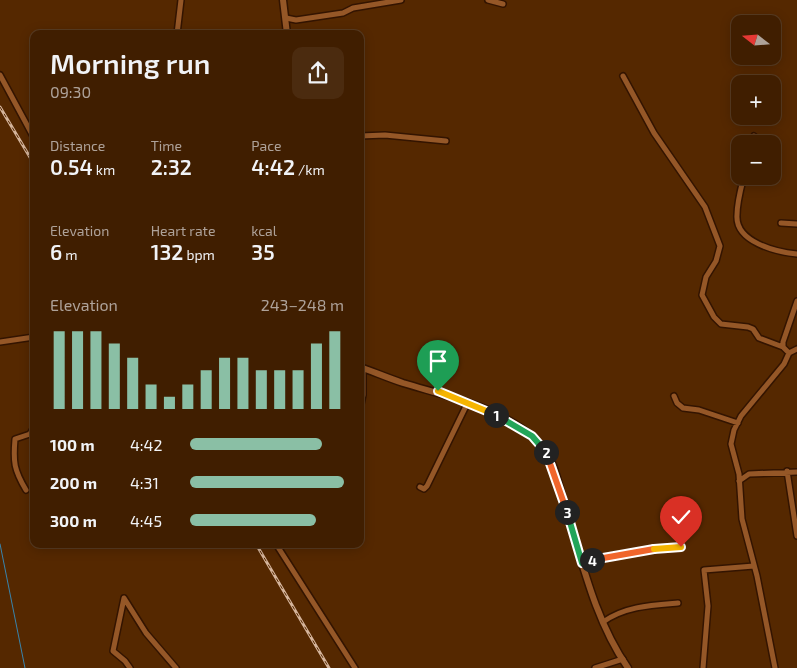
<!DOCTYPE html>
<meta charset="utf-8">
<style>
:root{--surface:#401e00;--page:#4b2b0f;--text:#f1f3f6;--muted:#aea299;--line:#593c22;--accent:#8abfa5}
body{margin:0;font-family:"Exo 2",sans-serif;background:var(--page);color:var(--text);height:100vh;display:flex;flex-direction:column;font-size:19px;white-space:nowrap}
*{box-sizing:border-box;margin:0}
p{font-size:16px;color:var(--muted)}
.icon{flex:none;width:28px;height:28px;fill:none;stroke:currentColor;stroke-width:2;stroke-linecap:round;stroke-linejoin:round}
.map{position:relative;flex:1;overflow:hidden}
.sheet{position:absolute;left:30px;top:30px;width:334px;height:518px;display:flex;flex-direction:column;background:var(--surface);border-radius:10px;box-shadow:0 2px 12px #0003,0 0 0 1px var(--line)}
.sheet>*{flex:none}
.needle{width:32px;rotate:287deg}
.tools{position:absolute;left:731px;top:15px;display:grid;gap:10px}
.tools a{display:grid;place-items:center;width:50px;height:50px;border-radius:10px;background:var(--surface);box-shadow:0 2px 12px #0003,0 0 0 1px var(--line);font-size:25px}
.pin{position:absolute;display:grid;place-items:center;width:42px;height:42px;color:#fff;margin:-51px -21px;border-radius:50% 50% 50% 0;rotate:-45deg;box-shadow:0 0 5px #0007}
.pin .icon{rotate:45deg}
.km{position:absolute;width:25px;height:25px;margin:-12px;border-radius:50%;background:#222;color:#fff;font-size:14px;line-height:25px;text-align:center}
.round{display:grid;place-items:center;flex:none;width:52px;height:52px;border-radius:10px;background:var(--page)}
.summary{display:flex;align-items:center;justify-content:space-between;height:85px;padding:0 20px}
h1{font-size:28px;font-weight:600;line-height:38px}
.metrics{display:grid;grid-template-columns:repeat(3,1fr);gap:8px;height:85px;padding:5px 20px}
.metrics div{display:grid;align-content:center}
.metrics b{font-size:21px;font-weight:600}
.metrics small{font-size:14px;font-weight:400}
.metrics p{font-size:14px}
.chart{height:140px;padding:10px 20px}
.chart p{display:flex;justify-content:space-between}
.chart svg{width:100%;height:90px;margin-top:5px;stroke:var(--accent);stroke-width:6}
ul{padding:0 20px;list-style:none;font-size:16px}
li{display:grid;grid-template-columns:80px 60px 1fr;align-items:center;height:38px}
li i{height:12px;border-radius:6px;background:var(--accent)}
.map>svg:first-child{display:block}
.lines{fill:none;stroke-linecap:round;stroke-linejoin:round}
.stream{stroke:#3984ac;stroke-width:1}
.minor-casing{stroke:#331400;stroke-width:8}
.tertiary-casing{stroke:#331400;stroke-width:9}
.minor{stroke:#955727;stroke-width:5}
.tertiary{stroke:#955727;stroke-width:6}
.rail-casing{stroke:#d5b59c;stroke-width:3}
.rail{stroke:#552800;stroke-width:1;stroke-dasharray:4;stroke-linecap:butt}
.split-1-casing{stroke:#fff;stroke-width:10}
.split-2-casing{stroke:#fff;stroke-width:10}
.split-3-casing{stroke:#fff;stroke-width:10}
.split-4-casing{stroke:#fff;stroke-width:10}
.split-5-casing{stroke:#fff;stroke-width:10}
.split-6-casing{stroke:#fff;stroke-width:10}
.split-1{stroke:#f5b400;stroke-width:6}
.split-2{stroke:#22a559;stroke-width:6}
.split-3{stroke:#f0652b;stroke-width:6}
.split-4{stroke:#22a559;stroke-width:6}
.split-5{stroke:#f0652b;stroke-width:6}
.split-6{stroke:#f5b400;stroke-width:6}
</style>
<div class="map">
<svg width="797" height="668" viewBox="0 0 797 668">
<rect width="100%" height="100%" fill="#552800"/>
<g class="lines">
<path class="stream" d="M0,544L25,668"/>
<g class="minor-casing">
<path id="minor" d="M488,0L503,4
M286,18L296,20L343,13L353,8L401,0
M177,34L181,0
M0,75L34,138
M623,76L654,133L705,207L720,246L716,261L706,277L702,295L714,317L721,324L748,327L753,329L759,338L783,347
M360,136L385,135L446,141
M750,144L754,136
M744,176C741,188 737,202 737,215C735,242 776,252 797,254
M781,223L797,224
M34,308V333
M0,342L34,337
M789,353L783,347V342L797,301
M674,396L677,403L683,408L699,410L738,423
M360,409L363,395V368
M787,471L797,536
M739,481L749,474L797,472
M420,487L424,489L427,486L468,402
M26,490C14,470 13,462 15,439L30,434L34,427
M276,544L355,668
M582,563L620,554L681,547
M603,622C625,606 653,605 678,603
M130,668L125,661L113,651L124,598L146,633L176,668
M595,668L623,659
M703,668L708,606L704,570L754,566
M775,668L757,576L742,519L739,474L731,444L734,430L741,416L784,364L789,353L797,349"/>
</g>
<g class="tertiary-casing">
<path id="tertiary" d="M283,0L287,34
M360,367C374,372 388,378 403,383C449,397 501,407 537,441C555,457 558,485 565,506C582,561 595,621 628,668"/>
</g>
<use href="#minor" class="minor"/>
<use href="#tertiary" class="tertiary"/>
<g class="rail-casing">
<path id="rail" d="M0,107L34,164
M256,544L329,668"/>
</g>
<use href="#rail" class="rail"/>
</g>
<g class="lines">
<g class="split-1-casing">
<path id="split-1" d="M438,391L496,415"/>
</g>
<g class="split-2-casing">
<path id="split-2" d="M496,415L532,436L546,452"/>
</g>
<g class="split-3-casing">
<path id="split-3" d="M546,452L567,512"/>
</g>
<g class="split-4-casing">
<path id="split-4" d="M567,512L582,563L592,560"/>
</g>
<g class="split-5-casing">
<path id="split-5" d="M592,560L654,549"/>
</g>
<g class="split-6-casing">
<path id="split-6" d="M654,549L681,547"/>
</g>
<use href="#split-1" class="split-1"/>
<use href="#split-2" class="split-2"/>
<use href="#split-3" class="split-3"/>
<use href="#split-4" class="split-4"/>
<use href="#split-5" class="split-5"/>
<use href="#split-6" class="split-6"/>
</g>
</svg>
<div class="tools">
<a><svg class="needle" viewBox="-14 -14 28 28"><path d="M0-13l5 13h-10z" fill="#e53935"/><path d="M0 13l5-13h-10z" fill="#aea299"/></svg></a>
<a>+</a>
<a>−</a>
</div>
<div class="pin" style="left:438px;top:391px;background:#1e9e55"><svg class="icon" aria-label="arrive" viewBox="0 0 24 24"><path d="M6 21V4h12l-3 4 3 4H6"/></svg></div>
<div class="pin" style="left:681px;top:547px;background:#d93025"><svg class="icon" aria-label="check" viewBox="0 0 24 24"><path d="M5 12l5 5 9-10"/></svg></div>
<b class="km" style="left:496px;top:415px">1</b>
<b class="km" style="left:546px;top:452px">2</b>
<b class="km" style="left:567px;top:512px">3</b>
<b class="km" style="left:592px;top:560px">4</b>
<section class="sheet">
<div class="summary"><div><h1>Morning run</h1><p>09:30</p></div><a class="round"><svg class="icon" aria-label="share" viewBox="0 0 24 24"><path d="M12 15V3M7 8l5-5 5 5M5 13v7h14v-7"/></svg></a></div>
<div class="metrics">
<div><p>Distance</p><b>0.54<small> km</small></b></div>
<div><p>Time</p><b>2:32</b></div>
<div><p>Pace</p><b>4:42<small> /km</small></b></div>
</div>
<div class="metrics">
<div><p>Elevation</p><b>6<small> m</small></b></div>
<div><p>Heart rate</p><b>132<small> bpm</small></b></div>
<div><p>kcal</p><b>35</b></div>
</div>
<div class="chart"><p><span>Elevation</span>243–248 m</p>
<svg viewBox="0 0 160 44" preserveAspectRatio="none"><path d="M5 44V6M15 44V6M25 44V6M35 44V12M45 44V19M55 44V32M65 44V38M75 44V32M85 44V25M95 44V19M105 44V19M115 44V25M125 44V25M135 44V25M145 44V12M155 44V6"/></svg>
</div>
<ul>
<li><b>100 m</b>4:42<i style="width:86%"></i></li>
<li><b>200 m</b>4:31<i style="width:100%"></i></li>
<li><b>300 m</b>4:45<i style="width:82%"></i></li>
</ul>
</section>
</div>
